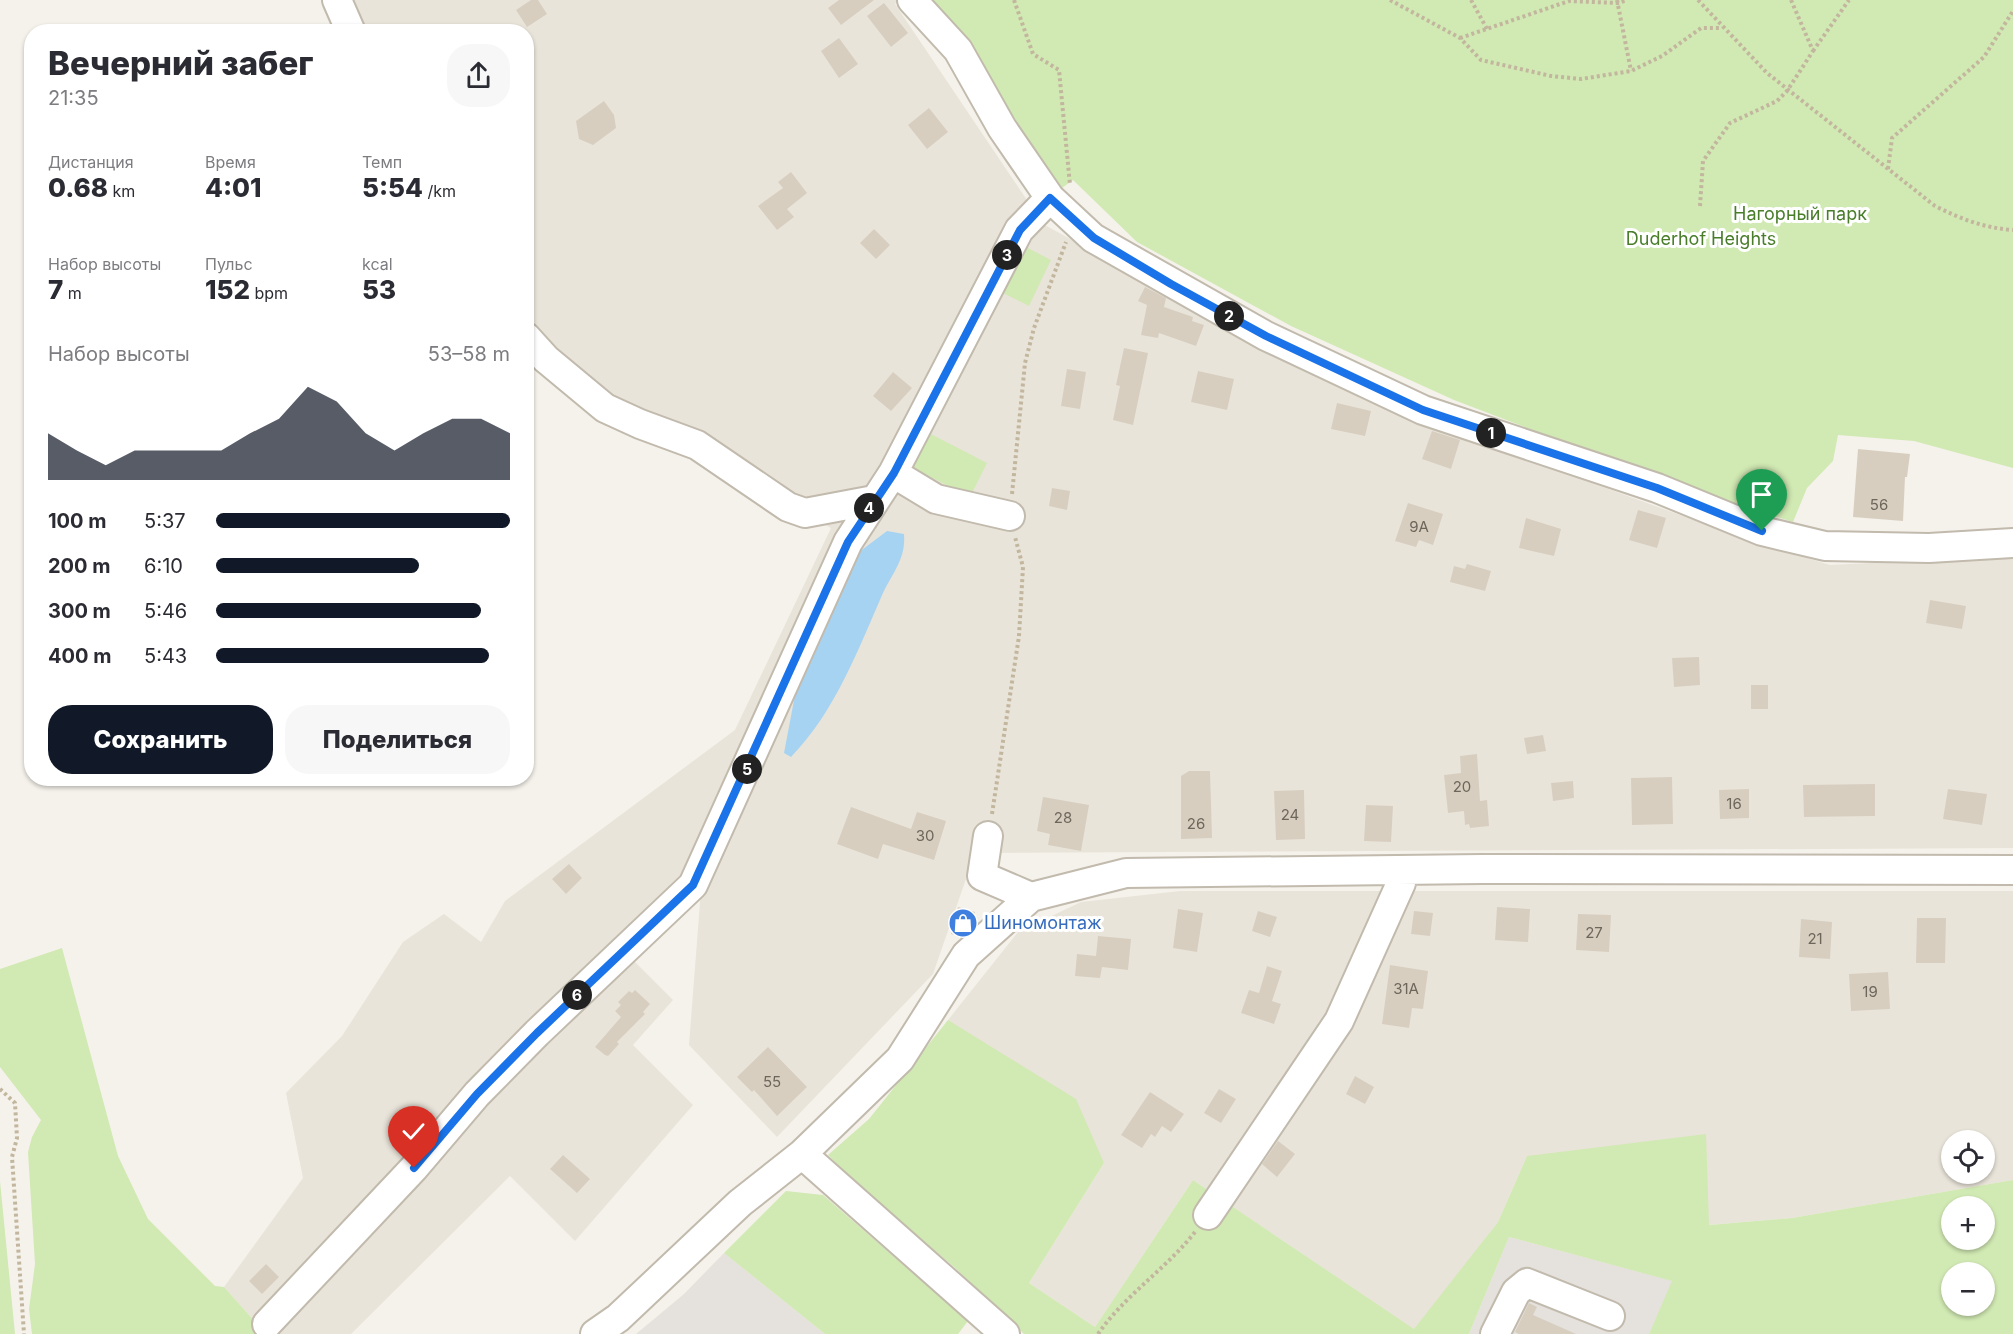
<!DOCTYPE html>
<html lang="ru">
<meta charset="utf-8">
<style>
:root{--surface:#fff;--page:#f7f7f7;--text:#2b2b33;--muted:#7c7c81;--accent:#111827}
body{margin:0;font-family:Inter,sans-serif;background:var(--page);color:var(--text);height:100vh;display:flex;flex-direction:column;font-size:22px;white-space:nowrap}
*{box-sizing:border-box;margin:0}
p{font-size:20px;color:var(--muted)}
.icon{flex:none;width:33px;height:33px;fill:none;stroke:currentColor;stroke-width:2;stroke-linecap:round;stroke-linejoin:round}
.map{position:relative;flex:1;overflow:hidden}
.sheet{position:absolute;left:24px;top:24px;width:510px;height:762px;display:flex;flex-direction:column;background:var(--surface);border-radius:24px;box-shadow:0 2px 4px #0004}
.sheet>*{flex:none}
.fabs{position:absolute;left:1941px;top:1130px;display:grid;gap:12px}
.fabs a{display:grid;place-items:center;width:54px;height:54px;border-radius:50%;background:var(--surface);box-shadow:0 2px 4px #0004;font-size:30px}
.pin{position:absolute;display:grid;place-items:center;width:51px;height:51px;color:#fff;margin:-62px -26px;border-radius:50% 50% 50% 0;rotate:-45deg;box-shadow:0 0 6px #0007}
.pin .icon{rotate:45deg}
.km{position:absolute;width:30px;height:30px;margin:-15px;border-radius:50%;background:#222;color:#fff;font-size:16px;line-height:30px;text-align:center}
.round{display:grid;place-items:center;flex:none;width:63px;height:63px;border-radius:24px;background:var(--page)}
.headline{display:flex;align-items:center;justify-content:space-between;height:102px;padding:0 24px}
h1{font-size:33px;font-weight:800;line-height:45px}
.stats{display:grid;grid-template-columns:repeat(3,1fr);gap:9px;height:102px;padding:6px 24px}
.stats div{display:grid;align-content:center}
.stats b{font-size:26px;font-weight:800}
.stats small{font-size:16px;font-weight:400}
.stats p{font-size:16px}
.chart{height:168px;padding:12px 24px}
.chart p{display:flex;justify-content:space-between}
.chart svg{width:100%;height:108px;margin-top:6px;fill:var(--accent);opacity:.7}
.action{display:flex;gap:12px;margin-top:auto;padding:12px 24px}
.action a{flex:1;height:69px;border-radius:24px;background:var(--accent);color:#fff;font-size:24px;font-weight:800;line-height:69px;text-align:center}
.action a+a{background:var(--page);color:var(--text)}
ul{padding:0 24px;list-style:none;font-size:20px}
li{display:grid;grid-template-columns:96px 72px 1fr;align-items:center;height:45px}
li i{height:15px;border-radius:8px;background:var(--accent)}
.map>svg:first-child{display:block}
.residential{fill:#e9e4d9;fill-rule:evenodd}
.industrial{fill:#e5e1dc}
.green{fill:#d1e9b3;fill-rule:evenodd}
.water{fill:#a7d3f2}
.building{fill:#d7cec0}
.lines{fill:none;stroke-linecap:round;stroke-linejoin:round}
.minor-casing{stroke:#c1baad;stroke-width:32}
.path{stroke:#c3b69e;stroke-width:4;stroke-dasharray:3 3;stroke-linecap:butt}
.minor{stroke:#fff;stroke-width:28}
.route-casing{stroke:#fff;stroke-width:12}
.route{stroke:#1a73e8;stroke-width:8}
.labels{text-anchor:middle;stroke-width:6;stroke-linejoin:round;paint-order:stroke}
.number-label{font-size:15px;fill:#6d665a}
.park-label{font-size:18px;fill:#497d2a;stroke:#fff}
.shop-label{font-size:18px;fill:#366cbe;stroke:#fff;text-anchor:start}
</style>
<div class="map">
<svg width="2013" height="1334" viewBox="0 0 2013 1334">
<rect width="100%" height="100%" fill="#f5f2eb"/>
<path class="residential" d="M338,0H900L895,4L1043,224L1364,400L1757,543L1830,565L2013,556V848L975,853L933,974L777,1137L689,1045L701,890L632,959L673,1000L633,1045L693,1105L575,1241L510,1176L351,1334H266L224,1287L303,1178L286,1093L342,1036L403,942L444,914L481,942L505,901L735,730L831,528L587,393L527,344L526,32L351,31Z
M1180,891H2013V1180L1792,1218L1708,1225L1527,1156L1498,1222L1415,1330L1193,1180L1095,1327L1029,1283L1104,1163L948,1020L1018,932L1081,902ZM1952,1140H1984V1173H1952Z"/>
<path class="industrial" d="M1509,1237L1673,1281L1649,1334H1469Z
M724,1253L825,1334H636L684,1294Z"/>
<path class="green" d="M930,0H2013V468L1914,441L1838,435L1833,461L1807,488L1793,522L1676,485L1454,400L1291,326L1137,242L1073,180L1062,188L959,37Z
M1026,247L1051,260L1029,306L1003,293Z
M925,431L987,463L970,497L907,465Z
M62,948L118,1156L148,1219L215,1286L224,1287L266,1334H32L29,1309L35,1264L28,1152L32,1137L41,1120L0,1067V969Z
M948,1020L1076,1099L1104,1163L1029,1283L1095,1327L1193,1180L1414,1329L1498,1222L1527,1156L1706,1134L1709,1225L1792,1218L2013,1180V1334H1649L1672,1281L1509,1237L1469,1334H1024L953,1266L861,1189L828,1155L869,1119ZM1952,1206H1984V1239H1952ZM1952,1272H1984V1305H1952Z
M0,1181L15,1334H0Z
M786,1191L823,1195L968,1321L958,1334H825L724,1253Z"/>
<path class="water" d="M887,531L904,534C906,559 893,572 883,593C858,650 835,712 791,757L784,753L795,695L834,602L859,552Z"/>
<path class="building" d="M531,0H538L547,14L527,27L516,10Z
M839,0H874L841,25L828,8Z
M884,3L908,33L891,47L867,16Z
M839,38L858,64L839,78L821,51Z
M604,101L614,115L616,128L593,145L579,139L576,121Z
M929,108L948,132L927,149L908,125Z
M791,172L807,193L787,209L794,217L777,230L758,206L783,188L778,182Z
M874,229L890,245L876,259L860,243Z
M1145,287L1166,298L1164,307L1193,317L1192,321L1204,325L1196,346L1159,333L1158,338L1141,335L1147,305L1138,301Z
M1124,348L1148,353L1133,425L1113,420L1120,386L1116,385Z
M1067,369L1086,372L1080,409L1061,406Z
M1198,371L1234,379L1227,410L1191,402Z
M893,372L912,388L891,411L873,396Z
M1337,403L1371,411L1365,436L1331,429Z
M1432,431L1460,440L1451,469L1422,459Z
M1858,449L1910,454L1907,477H1905L1903,521L1853,517Z
M1052,488L1070,491L1067,510L1049,506Z
M1408,503L1443,514L1433,545L1419,540L1416,547L1395,541Z
M1638,510L1666,518L1657,548L1629,540Z
M1526,518L1561,529L1554,556L1519,548Z
M1467,564L1491,571L1485,591L1450,582L1454,566L1465,569Z
M1930,600L1966,606L1962,629L1926,623Z
M1699,657L1700,685L1674,687L1672,658Z
M1751,685H1768V709H1751Z
M1543,735L1546,751L1527,754L1524,738Z
M1477,754L1480,801L1487,800L1489,826L1470,828L1469,824L1465,825L1464,811L1448,813L1444,775L1461,773L1460,756Z
M1189,771H1210L1212,838L1181,839V776Z
M1672,777L1673,824L1632,825L1631,778Z
M1573,781L1574,798L1553,801L1551,783Z
M1875,784V816L1804,817L1803,785Z
M1749,789V818L1720,819L1719,790Z
M1948,789L1987,794L1982,825L1943,819Z
M1304,790L1305,839L1276,840L1274,791Z
M1043,797L1089,805L1081,851L1048,845L1050,834L1037,831Z
M1366,805L1393,806L1391,842L1364,841Z
M851,807L911,829L917,812L946,821L934,860L883,844L878,859L837,844Z
M569,864L582,878L566,894L552,879Z
M958,907L975,912L970,929L962,937L951,934Z
M1497,907L1530,909L1528,942L1495,940Z
M1178,909L1203,913L1197,952L1173,948Z
M1258,911L1277,917L1270,937L1252,931Z
M1414,911L1433,913L1430,936L1411,934Z
M1578,914L1611,915L1609,952L1576,950Z
M1917,918H1946L1945,963H1916Z
M1801,919L1832,922L1830,959L1799,957Z
M1098,936L1131,939L1128,970L1102,967L1100,978L1075,976L1077,954L1096,956Z
M1390,965L1428,971L1423,1009L1412,1008L1409,1028L1382,1024Z
M1267,966L1282,971L1272,1001L1281,1004L1274,1024L1241,1013L1249,990L1259,993Z
M1888,972L1890,1009L1851,1011L1849,974Z
M635,990L650,1004L643,1012L645,1014L617,1042L619,1044L608,1056L605,1055L595,1047L621,1017L615,1011L621,1005L618,1002L629,991L632,993Z
M768,1047L807,1087L777,1116L754,1090L752,1092L737,1077Z
M1355,1076L1374,1087L1365,1104L1346,1094Z
M1219,1089L1236,1099L1221,1123L1204,1113Z
M1150,1092L1184,1114L1171,1132L1162,1126L1155,1137L1151,1134L1142,1148L1121,1135Z
M413,1115L425,1129L411,1140L399,1126Z
M1278,1141L1295,1154L1277,1177L1262,1164Z
M563,1155L590,1179L577,1193L550,1169Z
M266,1264L279,1277L262,1294L249,1281Z
M1529,1303L1537,1307L1533,1315L1576,1334H1519L1515,1332Z"/>
<g class="lines">
<g class="minor-casing">
<path id="minor" d="M337,0L351,32
M912,0L958,50L1002,128L1050,198L1093,238L1266,336L1423,410L1657,488L1762,531L1825,546L1929,548L2013,543
M526,337L546,359L605,408L640,424L697,445L788,507L805,513L874,500
M893,473L936,499L1010,516
M988,836L982,876L1031,897
M802,1154L1005,1334
M1208,1215L1339,1021L1401,883V870
M267,1324L414,1168L477,1094L537,1033L693,885L848,542L893,473L1019,230L1050,198
M595,1334L618,1318L740,1203L802,1154L900,1059L966,955L1031,897L1126,873L1482,869L2013,870
M1495,1334L1516,1292L1527,1283L1610,1316"/>
</g>
<path class="path" d="M1014,0L1033,54L1059,70L1070,185
M1390,0L1460,38L1481,60L1551,76L1581,79L1631,71L1662,56L1701,28H1722
M1471,0L1487,29
M1617,0L1631,71
M1698,0L1767,73L1935,206C1961,219 1984,228 2013,230
M1460,38L1569,1L1618,3L1627,0
M1813,51L1849,0
M1888,169L1892,138L1984,57L2013,11
M1700,206L1703,161L1730,123L1777,101L1787,91L1813,51L1791,0
M1012,494L1025,363L1034,328L1066,242
M992,814L1019,636L1023,567L1015,537
M0,1089L15,1103L17,1138L12,1157L24,1334
M1098,1334C1125,1295 1166,1269 1195,1232"/>
<use href="#minor" class="minor"/>
</g>
<g class="lines">
<g class="route-casing">
<path id="route" d="M414,1168L477,1094L537,1033L693,885L848,542L894,473L1020,230L1050,198L1094,238L1171,284L1266,336L1423,410L1657,488L1762,531"/>
</g>
<use href="#route" class="route"/>
</g>
<defs>
<g id="shop-disc" transform="scale(1.5)"><circle r="9.5" fill="#3f7fe0" stroke="#fff"/><path d="M-5-2.5h2.3a2.7 3.5 0 0 1 5.4 0H5L5.5 6h-11ZM-1.5-2.5h3a1.5 2.3 0 0 0-3 0Z" fill="#fff"/></g>
</defs>
<g fill-rule="evenodd">
<use href="#shop-disc" x="963" y="923"/>
</g>
<g class="labels">
<g class="number-label">
<text x="1879" y="510">56</text>
<text x="1419" y="532">9А</text>
<text x="1462" y="792">20</text>
<text x="1734" y="809">16</text>
<text x="1290" y="820">24</text>
<text x="1063" y="823">28</text>
<text x="1196" y="829">26</text>
<text x="925" y="841">30</text>
<text x="1594" y="938">27</text>
<text x="1815" y="944">21</text>
<text x="1406" y="994">31А</text>
<text x="1870" y="997">19</text>
<text x="772" y="1087">55</text>
</g>
<g class="park-label">
<text x="1800" y="220">Нагорный парк</text>
<text x="1701" y="245">Duderhof Heights</text>
</g>
<g class="shop-label">
<text x="984" y="929">Шиномонтаж</text>
</g>
</g>
</svg>
<div class="fabs">
<a><svg class="icon" aria-label="locate" viewBox="0 0 24 24"><circle cx="12" cy="12" r="6"/><path d="M12 2v4M12 18v4M2 12h4M18 12h4"/></svg></a>
<a>+</a>
<a>−</a>
</div>
<div class="pin" style="left:1762px;top:531px;background:#1e9e55"><svg class="icon" aria-label="arrive" viewBox="0 0 24 24"><path d="M6 21V4h12l-3 4 3 4H6"/></svg></div>
<div class="pin" style="left:414px;top:1168px;background:#d93025"><svg class="icon" aria-label="check" viewBox="0 0 24 24"><path d="M5 12l5 5 9-10"/></svg></div>
<b class="km" style="left:1491px;top:433px">1</b>
<b class="km" style="left:1229px;top:316px">2</b>
<b class="km" style="left:1007px;top:255px">3</b>
<b class="km" style="left:869px;top:508px">4</b>
<b class="km" style="left:747px;top:769px">5</b>
<b class="km" style="left:577px;top:995px">6</b>
<section class="sheet">
<div class="headline"><div><h1>Вечерний забег</h1><p>21:35</p></div><a class="round"><svg class="icon" aria-label="share" viewBox="0 0 24 24"><path d="M12 15V3M7 8l5-5 5 5M5 13v7h14v-7"/></svg></a></div>
<div class="stats">
<div><p>Дистанция</p><b>0.68<small> km</small></b></div>
<div><p>Время</p><b>4:01</b></div>
<div><p>Темп</p><b>5:54<small> /km</small></b></div>
</div>
<div class="stats">
<div><p>Набор высоты</p><b>7<small> m</small></b></div>
<div><p>Пульс</p><b>152<small> bpm</small></b></div>
<div><p>kcal</p><b>53</b></div>
</div>
<div class="chart"><p><span>Набор высоты</span>53–58 m</p>
<svg viewBox="0 0 160 44" preserveAspectRatio="none"><path d="M0 44V25L10 32L20 38L30 32L40 32L50 32L60 32L70 25L80 19L90 6L100 12L110 25L120 32L130 25L140 19L150 19L160 25V44z"/></svg>
</div>
<ul>
<li><b>100 m</b>5:37<i style="width:100%"></i></li>
<li><b>200 m</b>6:10<i style="width:69%"></i></li>
<li><b>300 m</b>5:46<i style="width:90%"></i></li>
<li><b>400 m</b>5:43<i style="width:93%"></i></li>
</ul>
<div class="action"><a>Сохранить</a><a>Поделиться</a></div>
</section>
</div>
